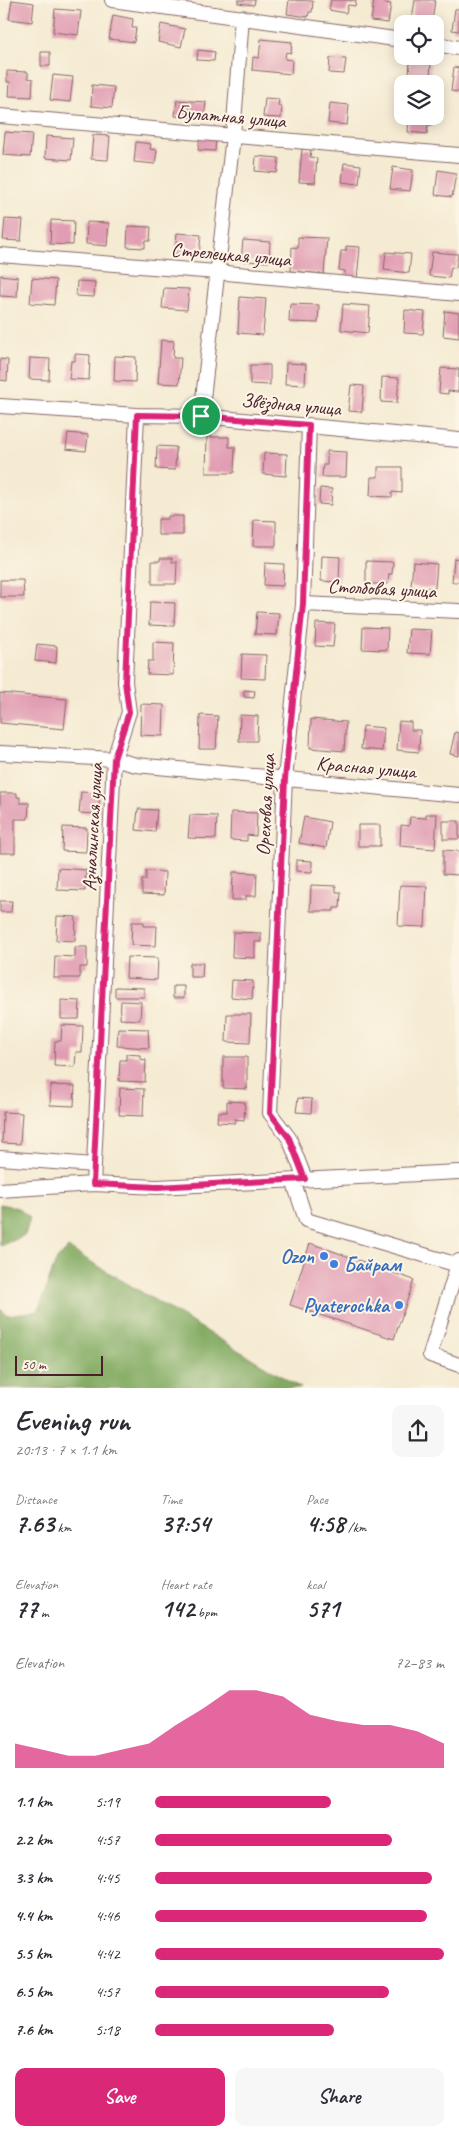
<!DOCTYPE html>
<meta charset="utf-8">
<style>
:root{--surface:#fff;--page:#f7f7f7;--text:#2b2b33;--muted:#7c7c81;--accent:#db2777}
body{margin:0;font-family:Caveat,sans-serif;background:var(--page);color:var(--text);height:100vh;display:flex;flex-direction:column;font-size:19px;white-space:nowrap}
*{box-sizing:border-box;margin:0}
p{font-size:16px;color:var(--muted)}
.icon{flex:none;width:28px;height:28px;fill:none;stroke:currentColor;stroke-width:2;stroke-linecap:round;stroke-linejoin:round}
.map{position:relative;height:1388px;overflow:hidden}
.sheet{display:flex;flex-direction:column;background:var(--surface);flex:1}
.sheet>*{flex:none}
.tools{position:absolute;left:394px;top:15px;display:grid;gap:10px}
.tools a{display:grid;place-items:center;width:50px;height:50px;border-radius:10px;background:var(--surface);box-shadow:0 2px 12px #0003;font-size:25px}
.scale{position:absolute;left:15px;bottom:12px;width:88px;box-sizing:border-box;padding-left:5px;border:2px solid #4a1f2b;border-top:0;font-size:14px;line-height:18px;white-space:nowrap;color:#4a1f2b;-webkit-text-stroke:4px #fcf5e5;paint-order:stroke}
.pin{position:absolute;display:grid;place-items:center;width:42px;height:42px;color:#fff;margin:-21px;border:2px solid #fff;border-radius:50%;box-shadow:0 1px 5px #0007}
.round{display:grid;place-items:center;flex:none;width:52px;height:52px;border-radius:10px;background:var(--page)}
.headline{display:flex;align-items:center;justify-content:space-between;height:85px;padding:0 15px}
h1{font-size:28px;font-weight:700;line-height:38px}
.metrics{display:grid;grid-template-columns:repeat(3,1fr);gap:8px;height:85px;padding:5px 15px}
.metrics div{display:grid;align-content:center}
.metrics b{font-size:25px;font-weight:700}
.metrics small{font-size:14px;font-weight:400}
.metrics p{font-size:14px}
.chart{height:140px;padding:10px 15px}
.chart p{display:flex;justify-content:space-between}
.chart svg{width:100%;height:90px;margin-top:5px;fill:var(--accent);opacity:.7}
.cta{display:flex;gap:10px;margin-top:auto;padding:10px 15px}
.cta a{flex:1;height:58px;border-radius:10px;background:var(--accent);color:#fff;font-size:20px;font-weight:700;line-height:58px;text-align:center}
.cta a+a{background:var(--page);color:var(--text)}
ul{padding:0 15px;list-style:none;font-size:16px}
li{display:grid;grid-template-columns:80px 60px 1fr;align-items:center;height:38px}
li i{height:12px;border-radius:6px;background:var(--accent)}
.map>svg:first-child{display:block}
.forest{fill:#82ab62;stroke:#666546}
.building{fill:#e19db3}
.lines{fill:none;stroke-linecap:round;stroke-linejoin:round}
.minor-casing{stroke:#866666;stroke-width:16}
.minor{stroke:#fff;stroke-width:14}
.route-casing{stroke:#fff;stroke-width:10}
.route{stroke:#db2777;stroke-width:6}
.shop-dot{fill:#3f7fe0;stroke:#fcf5e5;stroke-width:2}
.labels{text-anchor:middle;stroke-width:4;stroke-linejoin:round;paint-order:stroke}
.street-label{font-size:20px;fill:#4a1f2b;stroke:#fcf5e5}
.shop-label{font-size:20px;font-weight:bold;fill:#366cbe;stroke:#fcf5e5;text-anchor:end}
</style>
<div class="map">
<svg width="459" height="1389" viewBox="0 0 459 1389">
<rect width="100%" height="100%" fill="#fcf5e5"/>
<filter id="ink" filterUnits="userSpaceOnUse"><feTurbulence type="fractalNoise" baseFrequency=".02" numOctaves="2"/><feDisplacementMap in="SourceGraphic" scale="10" xChannelSelector="R" yChannelSelector="G"/><feConvolveMatrix kernelMatrix="1 2 1 2 8 2 1 2 1" color-interpolation-filters="sRGB"/></filter>
<filter id="wash" filterUnits="userSpaceOnUse"><feTurbulence type="fractalNoise" baseFrequency=".0096" numOctaves="4" result="noise"/><feDisplacementMap in="SourceGraphic" scale="20" xChannelSelector="R" yChannelSelector="G"/><feGaussianBlur stdDeviation="1.12" result="paint"/><feColorMatrix in="noise" values="0 0 0 0 0 0 0 0 0 0 0 0 0 0 0 0 0 1.4 0 .05"/><feComposite in="paint" operator="in"/></filter>
<g filter="url(#wash)">
<rect width="100%" height="100%" fill="#f5ebd3"/>
<path class="forest" d="M0,1204L18,1208L30,1218L25,1235L0,1246Z
M68,1248L301,1388H0V1309L7,1315L38,1311L56,1261Z"/>
<g id="blocks">
<path class="building" d="M12,0L34,3L32,22L9,19Z
M238,0H255L254,5L238,3Z
M289,0L313,1L312,12H309L308,17L287,14Z
M331,0H356L355,6L348,5L346,13L329,10Z
M374,0H384V3L391,4L388,23L371,21Z
M415,0H435L432,22L412,19Z
M55,9L81,11L78,35L53,32Z
M455,9H459V31L452,30Z
M113,15L133,19L132,28H136L134,42L109,39Z
M161,24L185,29L181,47L158,42Z
M261,39L292,42L291,53L286,52L285,59L292,60L291,74L252,70L253,57L259,58Z
M198,50L215,52L214,61L197,60Z
M41,52H50V66H41Z
M330,58L346,59L344,74L329,73Z
M410,58L431,60L430,78L409,76Z
M454,67L459,68V92L451,91Z
M7,71L28,72V78L33,79L32,97L9,96L10,82H7Z
M53,75L73,77L70,102L50,100Z
M92,85L114,87L112,108L91,106Z
M265,98L279,99L278,106H282L281,118L263,117Z
M177,100L206,102L204,119L175,116Z
M330,103L349,105L347,125L328,123Z
M409,116H433L432,125H428L427,134L408,132Z
M5,132L32,134L30,157L3,155Z
M93,135L110,136L108,160L91,159Z
M46,136L73,138L71,160L45,158Z
M200,137L216,138L215,151L198,150Z
M136,142L151,144L150,149L157,150L155,164L134,162Z
M302,149H311L310,157L317,158L315,183L299,182Z
M256,156L279,158L277,173L255,171Z
M344,163L361,165L359,184L342,182Z
M393,167L413,170L410,191L390,189Z
M438,170L456,173L452,197L435,195Z
M5,219L23,220L21,241L3,240Z
M51,220L74,221L73,245L50,244Z
M87,222L109,223L107,246L86,244Z
M128,226L151,227L150,241H145V248L127,247Z
M177,233L201,235L199,256L175,254Z
M298,237L327,238L324,274L291,271L292,247L298,248Z
M243,240L270,242L269,262L241,261Z
M346,246L360,247L357,279L345,278V271L339,270L341,251H346Z
M386,252L411,254L409,273L384,270Z
M432,252L458,254L456,268L451,267L449,278L429,276Z
M0,275L18,277L17,297L0,296Z
M32,278L56,280L54,305L30,303Z
M77,281L95,282L94,297L76,296Z
M164,288L189,289L187,310L162,308Z
M240,297L266,299L263,335L238,333Z
M290,304L319,305L318,323L289,322Z
M343,304L370,306L368,333L341,330Z
M405,310L425,312L423,334L404,333Z
M445,311L459,313V338L443,336Z
M161,340L174,341L173,358H181L179,384L158,383Z
M75,354L90,355L89,380L69,379L71,361H75Z
M115,356L136,357L135,382L114,381Z
M30,358L50,359L49,380L29,379Z
M0,359L8,360L7,381L0,380Z
M286,363L306,364L305,385L285,384Z
M250,365H270V385L250,384Z
M441,368L459,369L458,392L448,391V394L439,393Z
M382,377L399,378L397,403L381,402Z
M351,385L364,386L362,412L348,411Z
M68,433L88,435L86,451L66,449Z
M207,437H229V447H235L234,473H206Z
M157,446L176,447L175,470L156,469Z
M327,451L347,452L346,477H322L323,465H327Z
M264,453L287,454L286,476L263,474Z
M378,467H402V493L392,492V497L370,496L371,477H378Z
M320,488L332,489L331,505L319,504Z
M168,516H183V535H158V519H168Z
M254,520L276,521V546H253Z
M322,556L340,557L339,582L321,581Z
M160,558H172V562H177L176,584H152V561H160Z
M454,558L459,559V582H452Z
M366,561L393,562L392,574H389L388,584H366Z
M413,562L437,564L435,588L411,587Z
M265,563L284,564L283,586L264,585Z
M0,580H23L24,597H0Z
M150,602L175,603L174,626L149,625Z
M257,612L279,613L277,635L255,634Z
M316,623L335,624L333,647L315,646Z
M363,627L388,628L387,650L362,649Z
M409,629L432,630L430,654L407,653Z
M153,642L174,643L173,675L147,674L148,661H153Z
M37,644L57,646L56,663L35,661Z
M242,654L266,655L265,679L241,678Z
M244,690L255,691L254,698L244,697Z
M0,693L67,699L64,729L0,723Z
M141,704L164,705L163,736L140,735Z
M200,715L218,716L216,749H199Z
M240,715L258,716L257,741H239Z
M311,719L346,722L344,751L310,748Z
M399,721L411,722V730H420L419,752L397,750Z
M363,726L384,728L382,751L361,749Z
M455,732L459,733V756L450,754Z
M81,792L100,793L98,814L79,813Z
M0,793H17V797H20V803H29L28,819H15V853H0Z
M138,809L157,810L155,832L136,830Z
M231,812L257,813L256,836L247,835V841L230,840Z
M426,814H437L435,849L400,846L401,825L409,826L410,817L426,818Z
M190,815L217,816L216,839L188,838Z
M304,817L330,822L326,848L299,843Z
M443,821H459V839H443Z
M358,825H380V846H358Z
M63,827L87,828L86,852L62,851Z
M443,850L459,851V875L443,874Z
M296,860L312,861V872L296,871Z
M58,868L86,870L85,891L57,890Z
M146,871L165,872L164,895L142,894V880H146Z
M233,872L257,873L256,896H246V900H232Z
M311,885L336,886V892H341L340,908H334V911H310Z
M400,885L427,886L425,927L398,926Z
M0,901H12L11,912H0Z
M57,916L76,917L75,941L56,940Z
M132,922H144V926H157L156,946L131,945Z
M233,932L261,933V942H255V958L232,957Z
M75,947H87V967H80V978H54L55,956L75,957Z
M127,957L158,958L157,980L126,978Z
M190,963H203L202,977H190Z
M232,980L253,981L252,999L231,997Z
M173,986H184V998H173Z
M115,987L144,988V997H115Z
M61,1000L80,1001L79,1019H61Z
M121,1001L141,1002L140,1020L120,1019Z
M227,1014H251L250,1043L226,1042Z
M62,1025L83,1026L82,1052H76L75,1067L54,1066L55,1041H61Z
M118,1028L148,1029L149,1048L117,1046Z
M126,1054L140,1055V1059L146,1060L145,1082L119,1081L120,1060H126Z
M223,1057H247V1089L223,1088Z
M51,1085L75,1086L74,1106L50,1105Z
M120,1088L144,1089L143,1116L119,1115Z
M298,1098L312,1099L311,1113L296,1112Z
M227,1101L245,1102L244,1120L235,1119V1123L217,1122L218,1112H227Z
M3,1112L22,1113L20,1144L2,1143Z
M310,1243L414,1280L394,1339L290,1305Z"/>
</g>
</g>
<g filter="url(#ink)">
<use href="#blocks" fill-opacity="0" stroke="#866666" stroke-width="1"/>
<g class="lines">
<g class="minor-casing">
<path id="minor" d="M112,0L402,40
M435,44L459,48
M0,116L459,155
M0,255L216,272L459,294
M0,406L137,415L201,416L459,440
M201,416L233,136L242,17
M303,604L459,611
M0,753L114,759L136,765L459,795
M0,1158L94,1165
M305,1179L289,1138L270,1113L285,779L303,604L309,425
M293,1180L306,1220L458,1265
M93,1184L114,759L129,712L125,682L137,415
M0,1190L93,1184L157,1187L459,1172
M459,1261L430,1355L459,1365"/>
</g>
<use href="#minor" class="minor"/>
</g>
</g>
<g class="lines" filter="url(#ink)">
<g class="route-casing">
<path id="route" d="M137,415L201,416L309,425L303,604L285,779L270,1113L289,1138L305,1179L157,1187L93,1184L114,759L129,712L125,682Z"/>
</g>
<use href="#route" class="route"/>
</g>
<g class="shop-dot">
<circle cx="324" cy="1256" r="5"/>
<circle cx="334" cy="1264" r="5"/>
<circle cx="399" cy="1305" r="5"/>
</g>
<g class="labels">
<g class="street-label">
<text transform="translate(231 116) rotate(5)" y="7">Булатная улица</text>
<text transform="translate(231 254) rotate(5)" y="7">Стрелецкая улица</text>
<text transform="translate(291 404) rotate(5)" y="7">Звёздная улица</text>
<text transform="translate(382 588) rotate(3)" y="7">Столбовая улица</text>
<text transform="translate(366 767) rotate(5)" y="7">Красная улица</text>
<text transform="translate(265 805) rotate(-87)" y="7">Ореховая улица</text>
<text transform="translate(92 827) rotate(-87)" y="7">Азналинская улица</text>
</g>
<g class="shop-label">
<text x="314" y="1263">Ozon</text>
<text x="344" y="1271" text-anchor="start">Байрам</text>
<text x="389" y="1312">Pyaterochka</text>
</g>
</g>
</svg>
<div class="tools">
<a><svg class="icon" aria-label="locate" viewBox="0 0 24 24"><circle cx="12" cy="12" r="6"/><path d="M12 2v4M12 18v4M2 12h4M18 12h4"/></svg></a>
<a><svg class="icon" aria-label="layers" viewBox="0 0 24 24"><path d="M12 4l9 5-9 5-9-5zM3 14l9 5 9-5"/></svg></a>
</div>
<div class="scale">50 m</div>
<div class="pin" style="left:201px;top:416px;background:#1e9e55"><svg class="icon" aria-label="arrive" viewBox="0 0 24 24"><path d="M6 21V4h12l-3 4 3 4H6"/></svg></div>
</div>
<section class="sheet">
<div class="headline"><div><h1>Evening run</h1><p>20:13 · 7 × 1.1 km</p></div><a class="round"><svg class="icon" aria-label="share" viewBox="0 0 24 24"><path d="M12 15V3M7 8l5-5 5 5M5 13v7h14v-7"/></svg></a></div>
<div class="metrics">
<div><p>Distance</p><b>7.63<small> km</small></b></div>
<div><p>Time</p><b>37:54</b></div>
<div><p>Pace</p><b>4:58<small> /km</small></b></div>
</div>
<div class="metrics">
<div><p>Elevation</p><b>77<small> m</small></b></div>
<div><p>Heart rate</p><b>142<small> bpm</small></b></div>
<div><p>kcal</p><b>571</b></div>
</div>
<div class="chart"><p><span>Elevation</span>72–83 m</p>
<svg viewBox="0 0 160 44" preserveAspectRatio="none"><path d="M0 44V32L10 35L20 38L30 38L40 35L50 32L60 23L70 15L80 6L90 6L100 9L110 18L120 21L130 23L140 23L150 26L160 32V44z"/></svg>
</div>
<ul>
<li><b>1.1 km</b>5:19<i style="width:61%"></i></li>
<li><b>2.2 km</b>4:57<i style="width:82%"></i></li>
<li><b>3.3 km</b>4:45<i style="width:96%"></i></li>
<li><b>4.4 km</b>4:46<i style="width:94%"></i></li>
<li><b>5.5 km</b>4:42<i style="width:100%"></i></li>
<li><b>6.5 km</b>4:57<i style="width:81%"></i></li>
<li><b>7.6 km</b>5:18<i style="width:62%"></i></li>
</ul>
<div class="cta"><a>Save</a><a>Share</a></div>
</section>
